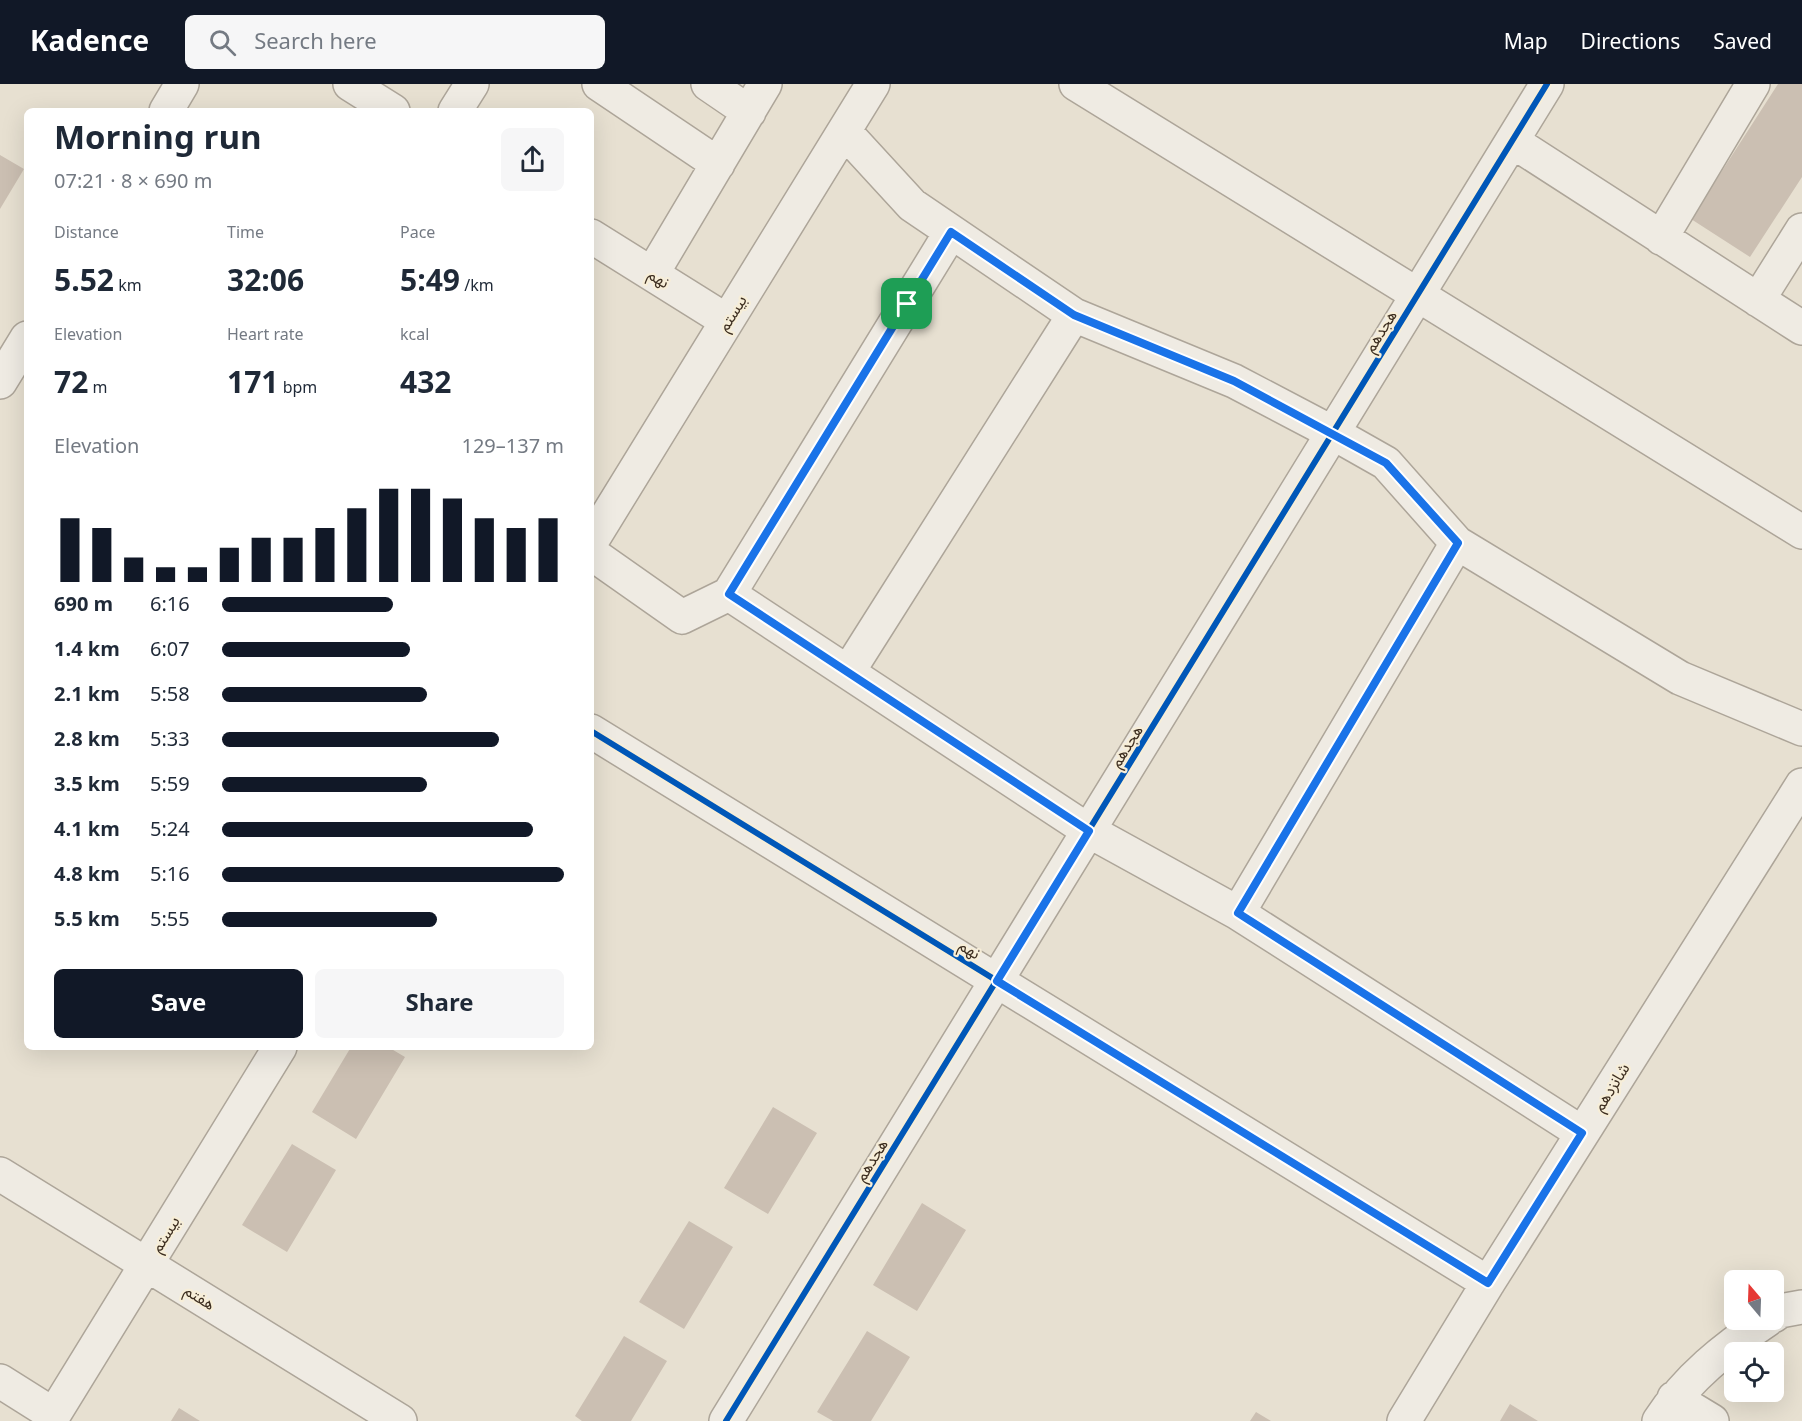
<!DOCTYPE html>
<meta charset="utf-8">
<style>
:root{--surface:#fff;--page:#f6f6f7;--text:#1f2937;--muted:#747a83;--accent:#111827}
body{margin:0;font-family:Georgia,"Noto Sans Arabic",serif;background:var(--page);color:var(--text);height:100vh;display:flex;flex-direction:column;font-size:22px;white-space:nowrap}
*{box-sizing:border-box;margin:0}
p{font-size:20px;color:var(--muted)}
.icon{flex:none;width:33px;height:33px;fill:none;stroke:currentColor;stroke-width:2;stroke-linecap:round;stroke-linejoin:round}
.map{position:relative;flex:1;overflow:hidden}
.panel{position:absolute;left:24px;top:24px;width:570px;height:942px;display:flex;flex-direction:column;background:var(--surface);border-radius:9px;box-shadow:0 6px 24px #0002}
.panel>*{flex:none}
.needle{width:39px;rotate:341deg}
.controls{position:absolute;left:1724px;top:1186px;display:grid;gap:12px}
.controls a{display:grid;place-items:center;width:60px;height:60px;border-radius:9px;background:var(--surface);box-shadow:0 6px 24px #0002;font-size:30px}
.pin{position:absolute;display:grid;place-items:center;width:51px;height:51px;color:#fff;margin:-26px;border-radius:12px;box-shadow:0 3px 9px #0006}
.round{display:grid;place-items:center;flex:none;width:63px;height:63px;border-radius:9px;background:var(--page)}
.head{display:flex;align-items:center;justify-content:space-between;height:102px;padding:0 30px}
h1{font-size:33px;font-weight:700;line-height:45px}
.figures{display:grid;grid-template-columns:repeat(3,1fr);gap:9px;height:102px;padding:6px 30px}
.figures div{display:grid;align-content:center}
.figures b{font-size:30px;font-weight:700}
.figures small{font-size:16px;font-weight:400}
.figures p{font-size:16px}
.chart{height:168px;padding:12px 30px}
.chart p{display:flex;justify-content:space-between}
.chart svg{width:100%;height:108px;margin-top:6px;stroke:var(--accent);stroke-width:6}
.button{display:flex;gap:12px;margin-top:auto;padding:12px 30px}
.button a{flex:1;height:69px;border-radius:9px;background:var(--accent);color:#fff;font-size:24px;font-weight:700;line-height:69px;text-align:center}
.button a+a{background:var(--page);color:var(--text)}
ul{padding:0 30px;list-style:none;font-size:20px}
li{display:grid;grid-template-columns:96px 72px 1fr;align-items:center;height:45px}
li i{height:15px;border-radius:8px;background:var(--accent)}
header{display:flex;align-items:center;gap:36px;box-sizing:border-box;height:84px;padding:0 30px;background:var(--accent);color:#fff}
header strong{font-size:28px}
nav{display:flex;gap:33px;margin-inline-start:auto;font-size:21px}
.search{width:420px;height:54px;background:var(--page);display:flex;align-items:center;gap:15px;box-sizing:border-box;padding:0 21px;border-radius:9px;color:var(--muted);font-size:22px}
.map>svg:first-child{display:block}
.building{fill:#cbbfb2}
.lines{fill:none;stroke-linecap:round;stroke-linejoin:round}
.minor-casing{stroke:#ada599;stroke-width:36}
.minor{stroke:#efebe3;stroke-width:33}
.cycleway-casing{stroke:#f7eed8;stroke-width:10}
.cycleway{stroke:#0057b8;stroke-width:6}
.route-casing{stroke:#fff;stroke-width:12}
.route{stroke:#1a73e8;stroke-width:8}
.labels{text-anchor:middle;stroke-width:4.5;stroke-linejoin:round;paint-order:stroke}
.street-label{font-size:16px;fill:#3d2e20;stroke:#f7eed8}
</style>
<header>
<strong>Kadence</strong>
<div class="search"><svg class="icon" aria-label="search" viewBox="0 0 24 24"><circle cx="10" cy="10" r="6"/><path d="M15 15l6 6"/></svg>Search here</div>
<nav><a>Map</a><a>Directions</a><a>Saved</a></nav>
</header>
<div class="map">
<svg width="1802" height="1337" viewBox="0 0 1802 1337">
<rect width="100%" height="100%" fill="#e7e0d1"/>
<path class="building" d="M1778,0H1802V93L1750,173L1691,135Z
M0,71L24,85L0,125Z
M351,963H388L405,973L356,1055L312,1028Z
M773,1023L817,1049L768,1130L724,1104Z
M292,1060L336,1086L287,1168L242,1141Z
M922,1119L966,1146L917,1227L873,1201Z
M689,1137L733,1163L684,1245L639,1218Z
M867,1247L910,1273L871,1337H833L817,1328Z
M624,1252L667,1277L631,1337H582L575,1332Z
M1510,1320L1538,1337H1500Z
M179,1324L200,1337H171Z
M1256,1328L1271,1337H1250Z"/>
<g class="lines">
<g class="minor-casing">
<path id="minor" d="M350,0L393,27
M599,0L718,80
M708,0L749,28
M1076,0L1802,448
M166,27L182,0
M455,27L472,0
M844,47L912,121L1074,231L1234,297L1333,349L1386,379L1457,459L1680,594L1802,645
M1512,57L1802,244
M591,152L727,237
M1661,154L1753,0
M652,190L765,0
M1758,216L1802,146
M0,298L27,254
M591,458L873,0
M591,469L682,533L729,510L1089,747L1238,829L1582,1049
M729,510L951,148
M848,588L1074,231
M591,647L1488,1199
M1238,829L1457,459
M0,1090L400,1337
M1773,1232L1780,1227L1802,1223
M0,1297L54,1331
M1674,1314L1712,1337
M50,1337L280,963
M726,1337L1547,0
M1404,1337L1488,1199L1802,701
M1659,1337C1687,1294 1725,1264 1767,1236"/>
</g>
<use href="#minor" class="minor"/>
<g class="cycleway-casing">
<path id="cycleway" d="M591,647L1488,1199
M726,1337L1547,0"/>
</g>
<use href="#cycleway" class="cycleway"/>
</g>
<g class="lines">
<g class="route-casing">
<path id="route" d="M951,148L1074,231L1234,297L1386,379L1458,459L1238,829L1582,1049L1488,1199L997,897L1089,747L729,510Z"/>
</g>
<use href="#route" class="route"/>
</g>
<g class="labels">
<g class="street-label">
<text transform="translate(659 194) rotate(32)" y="6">نهم</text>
<text transform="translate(732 229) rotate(-58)" y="6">بیستم</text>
<text transform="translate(1380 247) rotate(-58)" y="6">هجدهم</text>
<text transform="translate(1126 662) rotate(-58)" y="6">هجدهم</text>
<text transform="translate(970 865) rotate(32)" y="6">نهم</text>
<text transform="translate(1611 1003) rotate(-58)" y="6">شانزدهم</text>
<text transform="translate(871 1076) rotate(-58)" y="6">هجدهم</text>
<text transform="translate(165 1150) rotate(-58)" y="6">بیستم</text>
<text transform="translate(200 1213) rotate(32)" y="6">هفتم</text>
</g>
</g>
</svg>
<div class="controls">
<a><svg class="needle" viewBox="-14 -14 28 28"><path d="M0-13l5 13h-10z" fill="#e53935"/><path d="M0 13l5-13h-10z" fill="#747a83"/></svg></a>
<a><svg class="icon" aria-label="locate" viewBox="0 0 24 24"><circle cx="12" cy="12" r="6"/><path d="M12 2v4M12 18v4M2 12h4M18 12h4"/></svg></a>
</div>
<div class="pin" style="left:907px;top:220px;background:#1e9e55"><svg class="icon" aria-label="arrive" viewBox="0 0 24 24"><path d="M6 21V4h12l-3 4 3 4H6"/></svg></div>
<section class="panel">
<div class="head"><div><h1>Morning run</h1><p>07:21 · 8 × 690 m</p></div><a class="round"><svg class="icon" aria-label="share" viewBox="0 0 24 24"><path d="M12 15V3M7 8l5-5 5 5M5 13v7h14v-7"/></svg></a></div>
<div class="figures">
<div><p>Distance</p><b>5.52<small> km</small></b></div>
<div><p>Time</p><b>32:06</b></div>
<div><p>Pace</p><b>5:49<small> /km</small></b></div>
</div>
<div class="figures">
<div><p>Elevation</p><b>72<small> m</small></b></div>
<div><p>Heart rate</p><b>171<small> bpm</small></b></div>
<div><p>kcal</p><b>432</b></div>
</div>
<div class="chart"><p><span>Elevation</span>129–137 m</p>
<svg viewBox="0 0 160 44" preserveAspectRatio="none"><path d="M5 44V18M15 44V22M25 44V34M35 44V38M45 44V38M55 44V30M65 44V26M75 44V26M85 44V22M95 44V14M105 44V6M115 44V6M125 44V10M135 44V18M145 44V22M155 44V18"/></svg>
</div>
<ul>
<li><b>690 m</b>6:16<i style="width:50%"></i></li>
<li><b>1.4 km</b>6:07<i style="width:55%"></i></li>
<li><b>2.1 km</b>5:58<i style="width:60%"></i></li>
<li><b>2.8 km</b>5:33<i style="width:81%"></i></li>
<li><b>3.5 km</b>5:59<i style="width:60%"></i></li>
<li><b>4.1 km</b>5:24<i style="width:91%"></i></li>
<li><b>4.8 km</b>5:16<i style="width:100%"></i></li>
<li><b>5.5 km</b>5:55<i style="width:63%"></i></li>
</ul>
<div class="button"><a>Save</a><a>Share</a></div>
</section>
</div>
